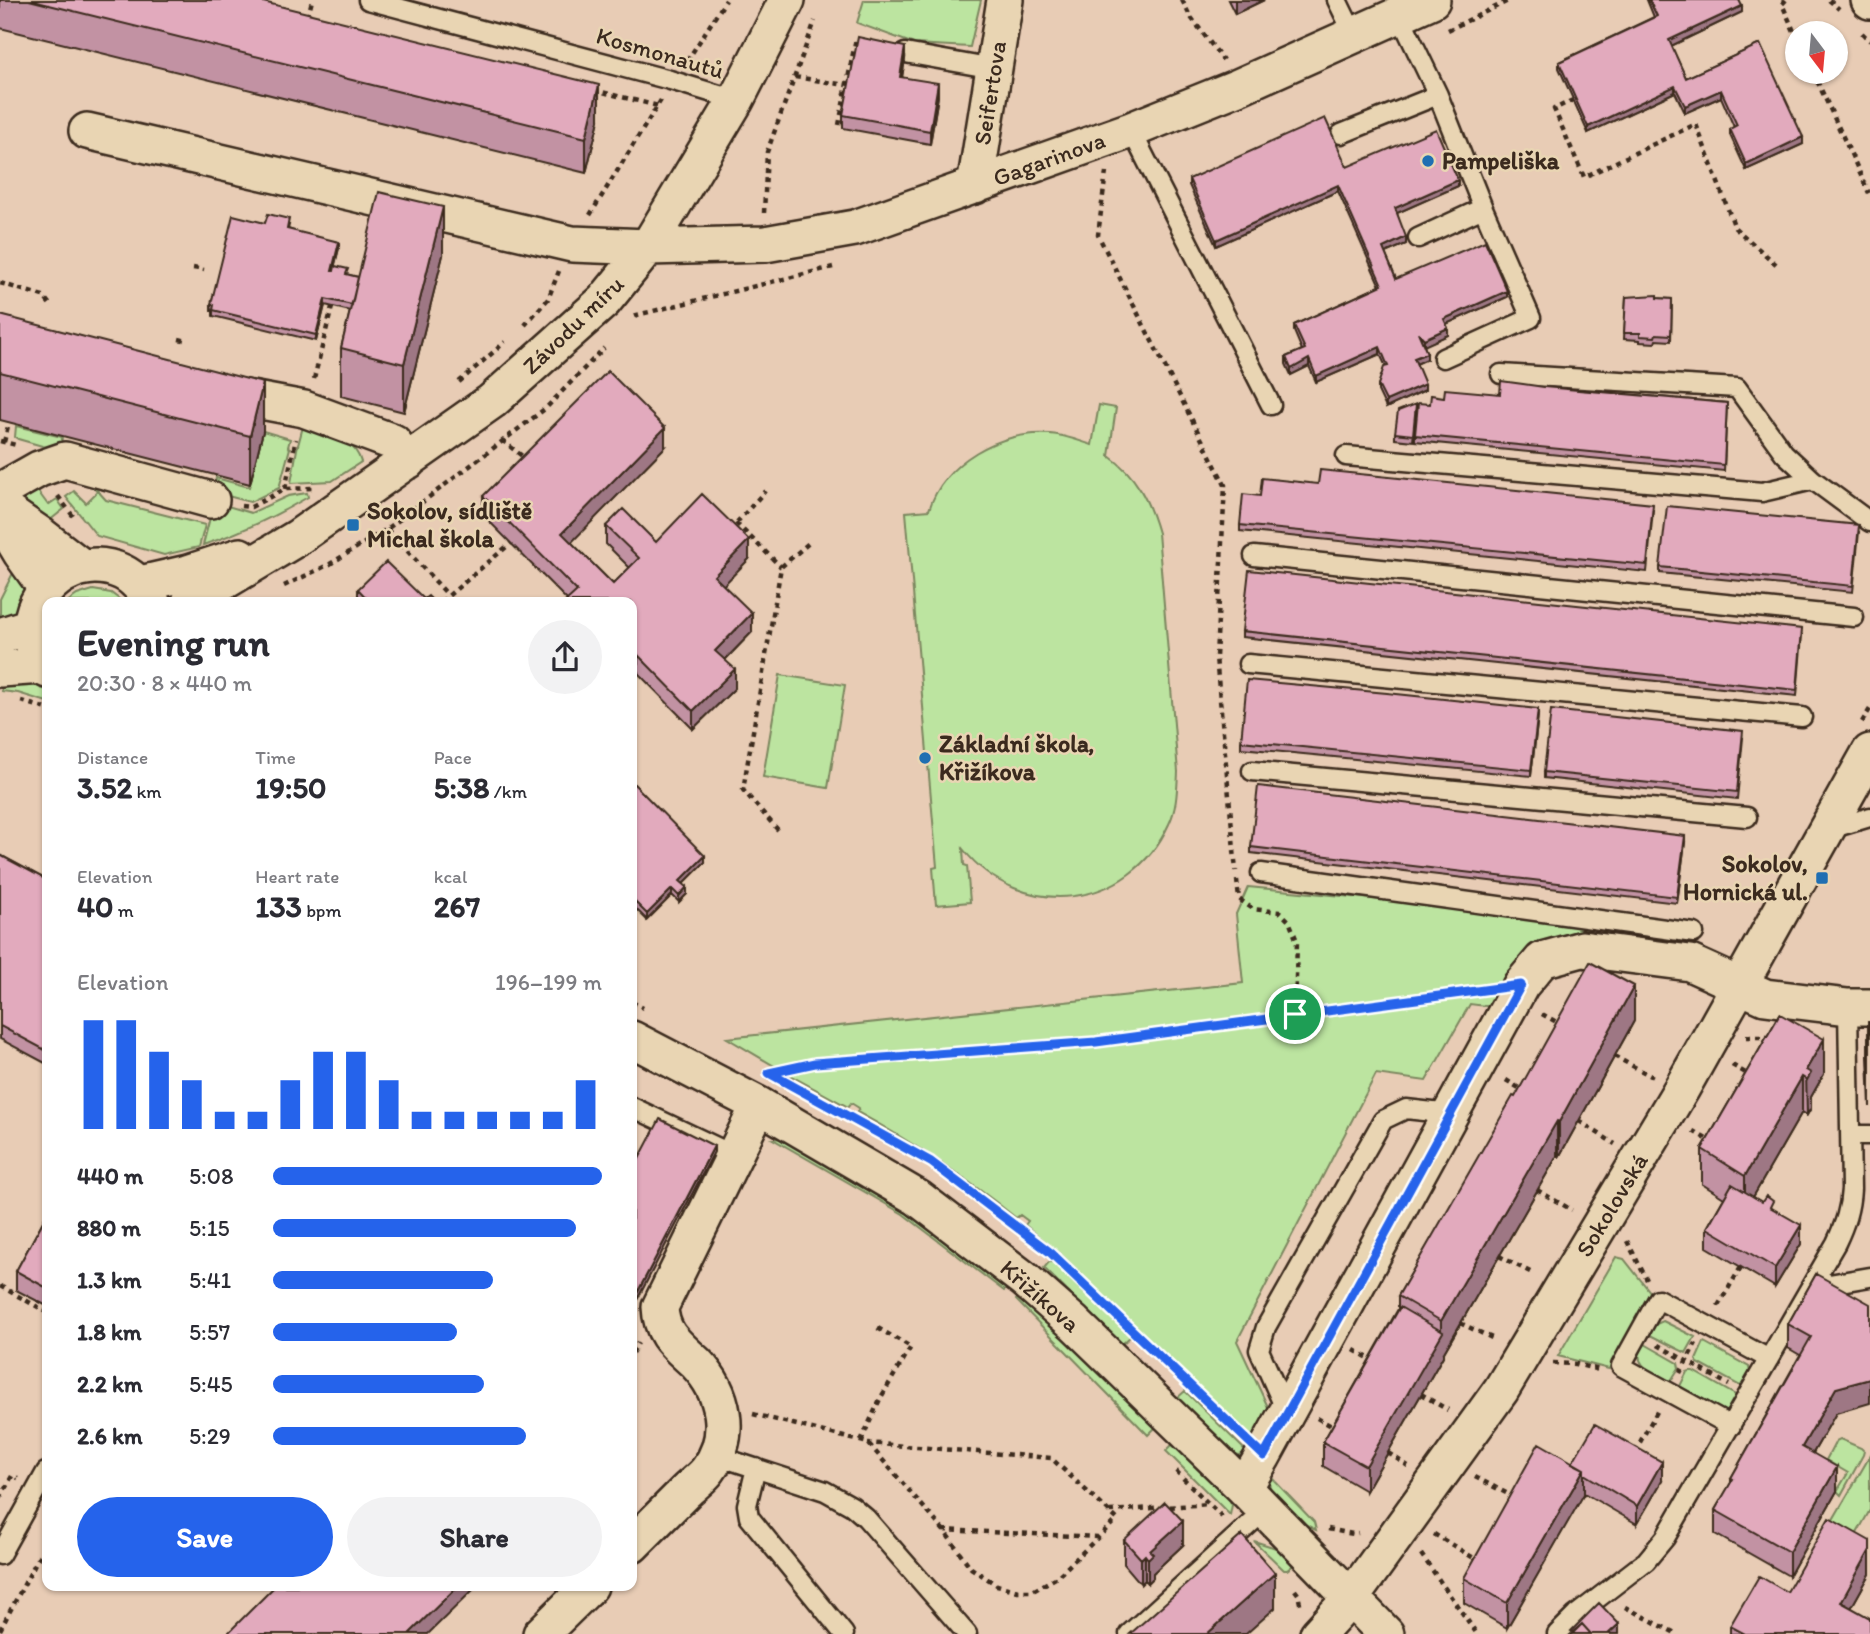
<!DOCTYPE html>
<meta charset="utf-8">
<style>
:root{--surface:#fff;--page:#f2f2f3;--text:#2b2b33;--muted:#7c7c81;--accent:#2563eb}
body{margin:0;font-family:Itim,sans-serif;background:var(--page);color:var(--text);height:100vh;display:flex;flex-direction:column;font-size:26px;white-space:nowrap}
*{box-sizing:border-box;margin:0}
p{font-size:23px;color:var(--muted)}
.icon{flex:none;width:38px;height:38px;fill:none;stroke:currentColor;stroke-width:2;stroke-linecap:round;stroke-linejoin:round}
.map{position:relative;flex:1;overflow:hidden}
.sheet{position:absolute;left:42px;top:597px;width:595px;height:994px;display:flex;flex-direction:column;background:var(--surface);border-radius:14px;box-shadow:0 2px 5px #0004}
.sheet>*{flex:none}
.needle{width:46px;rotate:164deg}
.buttons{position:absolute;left:1785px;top:21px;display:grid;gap:14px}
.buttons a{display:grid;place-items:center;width:63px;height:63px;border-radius:50%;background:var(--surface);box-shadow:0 2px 5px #0004;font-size:35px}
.pin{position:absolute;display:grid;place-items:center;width:60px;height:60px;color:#fff;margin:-30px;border:4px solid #fff;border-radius:50%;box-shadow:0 2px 7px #0007}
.round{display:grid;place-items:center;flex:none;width:74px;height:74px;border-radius:37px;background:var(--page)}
.head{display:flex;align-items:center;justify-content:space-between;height:119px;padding:0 35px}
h1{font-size:38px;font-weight:700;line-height:52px}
.figures{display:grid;grid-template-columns:repeat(3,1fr);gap:10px;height:119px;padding:7px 35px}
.figures div{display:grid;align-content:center}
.figures b{font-size:30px;font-weight:700}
.figures small{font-size:19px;font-weight:400}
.figures p{font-size:19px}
.chart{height:196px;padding:14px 35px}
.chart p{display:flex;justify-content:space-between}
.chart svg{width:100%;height:126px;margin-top:7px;stroke:var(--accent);stroke-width:6}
.button{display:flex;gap:14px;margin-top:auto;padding:14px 35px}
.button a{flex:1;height:80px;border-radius:42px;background:var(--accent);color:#fff;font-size:28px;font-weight:700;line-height:80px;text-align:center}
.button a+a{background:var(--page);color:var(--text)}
ul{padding:0 35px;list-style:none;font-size:23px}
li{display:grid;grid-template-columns:112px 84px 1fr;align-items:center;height:52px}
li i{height:18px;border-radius:9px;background:var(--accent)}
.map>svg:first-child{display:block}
.green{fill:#bce4a0;stroke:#7c875f;stroke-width:2}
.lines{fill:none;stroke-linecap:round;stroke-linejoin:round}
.lane-casing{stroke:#3b2a1e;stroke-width:23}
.street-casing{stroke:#3b2a1e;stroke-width:40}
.path{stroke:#3b2a1e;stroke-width:4.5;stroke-dasharray:5 5;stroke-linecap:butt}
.lane{stroke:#e9d5b3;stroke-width:18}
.street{stroke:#e9d5b3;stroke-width:35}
.wall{fill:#c292a3;stroke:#3b2a1e;stroke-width:2}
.shaded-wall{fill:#9e7784;stroke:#3b2a1e;stroke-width:2}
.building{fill:#e2aabd;stroke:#3b2a1e;stroke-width:2}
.route-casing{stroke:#fff;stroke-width:14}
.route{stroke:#2563eb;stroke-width:9}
.poi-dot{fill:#1f6fb2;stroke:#e9d5b3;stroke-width:2.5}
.labels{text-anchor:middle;stroke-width:5;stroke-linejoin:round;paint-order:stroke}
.street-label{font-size:24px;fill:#3b2a1e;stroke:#e9d5b3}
.poi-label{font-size:24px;font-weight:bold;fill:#3b2a1e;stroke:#e9d5b3;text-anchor:start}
</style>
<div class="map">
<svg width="1870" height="1634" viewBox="0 0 1870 1634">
<rect width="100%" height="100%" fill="#e8ccb5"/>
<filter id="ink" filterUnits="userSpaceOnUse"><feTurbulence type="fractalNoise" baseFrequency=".0143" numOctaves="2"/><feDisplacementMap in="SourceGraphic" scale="14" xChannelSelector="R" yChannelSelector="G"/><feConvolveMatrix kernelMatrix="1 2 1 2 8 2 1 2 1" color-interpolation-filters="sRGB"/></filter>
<g filter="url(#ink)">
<path class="green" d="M864,0H981L970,47L914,44L857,23Z
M1099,405L1116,408L1109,456C1136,475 1149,501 1158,533L1178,772C1177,790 1177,808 1169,824C1130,910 1021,922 963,849L964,865L967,866L970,902L936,905L933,868L937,867L906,512L929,510C944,462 1000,430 1050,434C1065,435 1079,441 1092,445Z
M305,419C324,429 355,439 361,462L332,481L291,483L297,449Z
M16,426L62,437L61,446L56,450L18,439L15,437Z
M263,431L290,439L288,447L290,448L279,488L250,502L213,492L216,478L249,487Z
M87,479L106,500L205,525L199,547L164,555L97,536L66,497L74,491L86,503L97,492Z
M37,490L48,505L57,499L64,509L44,525L18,501Z
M307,493L308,497C274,517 240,533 203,545L214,502L251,513L288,496Z
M15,569L27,590L19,610L0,622V599Z
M93,590L111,593L123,602H67L77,595Z
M780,675L845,685L828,788L763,777Z
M0,678L29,683L47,689V702L18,693L2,691Z
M1248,887L1602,921L1560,947L1501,1008L1470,1004L1426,1081L1376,1074L1237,1341L1275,1422L1257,1449L1063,1257L1025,1225L1028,1221L1020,1215L1016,1218C966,1178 914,1143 857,1112L859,1108L851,1103L848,1107L791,1076L727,1038L1243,983L1236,914Z
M788,1137L888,1192L1010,1286L1004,1291L903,1214L773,1139Z
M1616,1257L1624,1259L1651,1293L1609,1369L1558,1356Z
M1049,1262H1054L1131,1336L1121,1345L1044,1268Z
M1021,1294L1157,1426L1148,1435L1016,1300Z
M1663,1321L1695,1337L1686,1353L1648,1334L1654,1325Z
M1704,1342L1749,1367L1750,1373L1742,1387L1698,1363L1696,1360Z
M1643,1343L1678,1363L1679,1368L1670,1382C1653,1372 1630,1366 1643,1343Z
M1690,1371H1693L1737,1396L1730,1410L1724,1412L1680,1386L1687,1372Z
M1185,1391L1248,1453L1239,1455L1232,1453L1176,1399Z
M1840,1439L1861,1448L1864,1451L1863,1455L1841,1495L1837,1491L1848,1473L1826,1460L1836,1441Z
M1174,1443L1228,1497L1232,1505L1230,1515L1166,1451Z
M1870,1456V1510L1851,1544L1827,1530Z
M1269,1475L1314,1522L1316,1530C1298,1522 1265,1497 1269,1475Z
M1254,1541L1279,1549L1295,1564L1287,1570H1284Z"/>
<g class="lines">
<g class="lane-casing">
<path id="lane" d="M368,0L670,80L736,100
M1337,0L1354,35
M1400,16L1438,95L1483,208L1531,318L1443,358
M905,53L994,69
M1131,130L1271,405
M1341,134L1438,95
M1418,238L1483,208
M1501,374L1737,388L1784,453L1813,480L1870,522
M1346,456L1762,492L1813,480
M1254,556L1854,617
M1248,664L1802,717
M1252,771L1747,817
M1827,830L1870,817
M1261,873L1694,933
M632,1107L733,1155
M1851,1135H1870
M1816,1278L1829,1284L1870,1277
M1287,1413L1259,1350L1266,1327L1383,1120L1406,1109L1451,1114
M1731,1426L1621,1366L1658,1299L1769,1359
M715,1455L825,1491L852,1506L866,1518L967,1634
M756,1468L747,1505L749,1517L844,1634
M0,1555L46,1472
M1129,1634L1265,1510
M1557,1634L1576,1615L1646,1561L1665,1538L1836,1243C1845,1224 1850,1209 1851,1189L1848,1007"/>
</g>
<g class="street-casing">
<path id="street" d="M1869,0L1870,1
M87,131L572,244L648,247L765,244L855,228L1131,130L1238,87L1432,0
M975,186L1005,0
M218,393L304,409L393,442L408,461
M0,491L39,469L65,460L211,500
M0,507L42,536L82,567
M0,518L21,553L46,588
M140,584L188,573L240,556
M190,602L297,538L492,401L604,301L648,247L736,100L787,0
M0,636L31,626
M0,669L43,666
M47,670C38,662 34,649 32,637C26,589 77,551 122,572C135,578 144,590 152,602
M632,1039L759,1105L918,1198L1024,1279L1074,1323L1244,1488L1386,1634
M1244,1488L1263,1456L1521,985L1542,960L1582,949L1690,963L1765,997L1848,1007H1870
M632,1545C650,1527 667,1510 685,1492C692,1485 702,1478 708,1470C734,1435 724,1392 696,1363C677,1345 661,1335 660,1307L759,1105
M541,1634L590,1586
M1318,1634L1351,1598L1501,1390L1682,1088L1870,752"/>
</g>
<path class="path" d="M1182,0L1190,16L1223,60
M1786,0L1782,4L1797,38
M1829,0L1839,9
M308,17L312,0
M1448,30L1510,0
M1862,33L1870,41
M687,61L726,0
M1813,72L1869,193
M795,77L846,85
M594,90L658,106
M1573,100L1554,109L1584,177L1696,124L1735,228L1777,265
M839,125L855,43L862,44
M1106,172L1098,235L1225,485L1216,657L1236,871
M764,213L767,152L815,21
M590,215L661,100
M193,268L204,270
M0,283L43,296L52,307
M635,317L637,315L833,267
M525,325L548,299L559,271
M179,339L188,341
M314,379L332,307
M459,382L505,342
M502,440L527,460
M0,441L16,445
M4,442L9,422
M285,489L296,439
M58,496L76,520
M241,506L251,507L285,489L312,488
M736,523L781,567
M387,529L448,595
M730,530L765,491
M284,586L330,564L387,529L546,408L604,348
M441,602L511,543
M21,701L47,709
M1862,722L1870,709
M778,830L743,790L781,567L810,542
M1237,880L1239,899L1253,909L1280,912L1289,921L1297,941L1295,1014
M632,1002L643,1008
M1542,1014L1562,1025
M1746,1037H1772
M1614,1056L1653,1077
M1732,1065L1749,1075
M769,1073L815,1063L1096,1042L1481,991
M1506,1080L1522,1090
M831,1106L931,1162L1051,1253L1088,1289
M1579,1121L1615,1144
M1693,1131L1710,1141
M1537,1190L1572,1210
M1627,1241L1647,1280
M1499,1256L1534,1274
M0,1286L47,1312
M1718,1306L1741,1267
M1460,1323L1494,1339
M1658,1345L1729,1385
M1153,1350L1240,1434
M1354,1350L1374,1361
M632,1353L638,1343
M1553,1363L1576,1364L1599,1370
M1680,1373L1696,1343
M1421,1394L1448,1410
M753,1414L868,1443L945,1532L971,1568L997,1585L1018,1591H1033L1057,1577L1117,1519L1051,1458L868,1443
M1317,1418L1337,1429
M861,1441L880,1399L911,1347L874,1326
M1635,1451L1658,1410
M1388,1453L1408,1466
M1176,1471L1224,1519
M1475,1477L1514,1497
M0,1498L12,1476L18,1478
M1110,1511L1209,1504
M1328,1529L1353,1534L1358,1533
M943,1530L1098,1537
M1434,1534L1477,1560
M1421,1554L1477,1634
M1295,1590L1298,1594L1301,1608
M1625,1607L1677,1634
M0,1630L47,1541"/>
<use href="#lane" class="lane"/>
<use href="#street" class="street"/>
</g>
<path class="wall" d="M0,0H255L599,120L586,173L0,28Z
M1228,0H1264L1235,14Z
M1647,0H1739L1742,12L1671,46L1686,78L1760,44L1803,144L1746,170L1730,135V129L1734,127L1721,97L1685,113L1675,92L1588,133L1559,68V62L1654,17Z
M905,59L902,77L938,96L930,144L843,128V115Z
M1347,167L1458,186L1397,213L1406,244L1385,253L1396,279L1507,297L1446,324L1448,335L1424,345L1427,359L1416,364L1425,390L1386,408L1378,391V385L1386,367L1380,354L1316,382L1309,366L1291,375L1286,364V357L1302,350L1294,331V325L1380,286L1338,191L1216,246L1189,185V179Z
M265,223L289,225L288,229L339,248L333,271L358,277L443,255L404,412L341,396V348L350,311L325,305L316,341L213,316V311H211V304Z
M1626,297L1672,299L1671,341L1656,340L1655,343L1640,342V340L1624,339Z
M0,315L263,431L250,484L0,420Z
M1544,387L1727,403L1724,471L1415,441V435L1430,404L1444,397L1500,394Z
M1416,410L1413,441L1395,439V433Z
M665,447L571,542L613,584L630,568L606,544V526L656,542L749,559L723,585L752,632L725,660L735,688L693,729L638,673L632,680V602L567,600L483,515V496Z
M1318,484L1653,510L1647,572L1240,531V525L1260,496Z
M1859,532L1853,592L1660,573V567Z
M358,589L424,599L434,602H364L358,596Z
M1242,631L1802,635L1797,696L1242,637Z
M1538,715L1531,776L1241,748V741Z
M1743,738L1737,799L1544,778V772Z
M632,782L705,862L683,884L687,894L679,902L672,895L647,920L632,905Z
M1685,842L1677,903L1251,853V847Z
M0,855L47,880V1064L0,1039Z
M1780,1014L1824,1074L1811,1097V1108L1807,1115L1802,1112L1753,1197L1773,1209L1801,1244L1775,1287L1707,1247V1228L1724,1198L1702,1184V1149Z
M1634,1021L1559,1157L1557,1156L1443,1354V1356L1366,1491L1323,1466V1442L1398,1309V1296L1515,1097Z
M1868,1022H1870V1107L1868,1057Z
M47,1214V1306L16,1290V1271Z
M1816,1274L1836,1413L1813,1453L1837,1491L1789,1576L1715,1534V1510L1731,1483V1478L1800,1355L1788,1348V1324Z
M1572,1463L1662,1481L1637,1524L1584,1493L1507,1628L1464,1603V1578Z
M1124,1540L1183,1545L1153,1573V1578L1148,1583L1145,1580L1141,1584L1124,1564Z
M1870,1541V1574L1851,1608L1870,1634H1730V1626Z"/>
<path class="shaded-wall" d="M1235,0H1264L1235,14Z
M1742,6V12L1669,47V40Z
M905,47V59L900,89V77Z
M938,83V96L930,144V131Z
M599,85V120L586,173V138Z
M1675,86V92L1588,133V127Z
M1721,90V97L1685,113V106Z
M1803,137V144L1746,170V164Z
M1458,180V186L1395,214V208Z
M1338,185V191L1216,246V240Z
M443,207V255L404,412V364Z
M1406,237V244L1383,254V248Z
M339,242V248L332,277V271Z
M1507,291V297L1444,325V319Z
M325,299V305L316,341V335Z
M1448,328V335L1424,346V339Z
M1380,347V354L1316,382V376Z
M1427,353V359L1414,365V358Z
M1309,359V366L1291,375V369Z
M263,383V431L250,484V436Z
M1425,384V390L1386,408V401Z
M665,428V447L562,552V533Z
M749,540V559L714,595V576Z
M752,613V632L715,670V651Z
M638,655V673L632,680V661Z
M735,669V688L693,729V711Z
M1538,709V715L1531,776V770Z
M1685,836V842L1677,903V897Z
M705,856V862L680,887V881Z
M687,887V894L679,902V896Z
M672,889V895L647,920V914Z
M1634,986V1021L1559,1157V1122Z
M1824,1039V1074L1811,1097V1108L1807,1115L1806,1070Z
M1802,1077V1112L1745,1211V1176Z
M1557,1121V1156L1443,1354V1356L1366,1491V1466L1441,1334V1321Z
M714,1146V1152L634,1306V1299Z
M1801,1225V1244L1775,1287V1268Z
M1870,1379V1403L1836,1413L1802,1472V1447L1836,1388Z
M1662,1462V1481L1637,1524V1506Z
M1837,1467V1491L1789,1576V1552Z
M1584,1469V1494L1507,1628V1603Z
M1183,1521V1545L1153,1573V1578L1148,1583V1559L1150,1551Z
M1870,1550V1574L1841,1626V1602Z
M1145,1555V1580L1141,1584V1559Z
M1275,1573V1608L1246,1634H1207Z
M458,1586H477L428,1634H409Z
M1619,1624V1634H1608Z"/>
<path class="building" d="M29,0H255L599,85L586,138Z
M1649,0H1739L1742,6L1669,40L1686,78L1760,44L1803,137L1746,164L1730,129L1737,125L1721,90L1685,106L1675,86L1588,127L1559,62L1657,16Z
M858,37L905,47L900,77L938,83L930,131L843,115Z
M1325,118L1347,167L1436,129L1458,180L1395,208L1406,237L1383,248L1396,279L1485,241L1507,291L1444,319L1448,328L1424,339L1418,332L1427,353L1414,358L1425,384L1386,401L1378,385L1384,367L1388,366L1380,347L1316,376L1309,359L1291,369L1286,357L1305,349L1294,325L1382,285L1338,185L1216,240L1189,179Z
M379,192L443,207L404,364L341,348Z
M268,214L289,219L287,229L339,242L332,271H334L335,266L348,269L346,274L358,277L352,305L325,299L316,335L213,310L214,305L211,304L233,215L265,223Z
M1657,295V298L1672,299L1671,335L1656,334L1655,337L1640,336V333H1624L1626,297Z
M0,315L263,383L250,436L0,372Z
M608,371L665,428L562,533L613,584L639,558L606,526L623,509L656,542L702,494L749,540L714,576L752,613L715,651L735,669L693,711L638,655L632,661V602H565L577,591L483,496Z
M1501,381L1544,387L1727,403L1724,465L1415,435L1418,403L1430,404L1431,395L1444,397L1445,389L1500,394Z
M1416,404L1413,435L1395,433L1398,411Z
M1320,470L1653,504L1647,565L1240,525L1243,494L1260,496L1262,478L1318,484Z
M1667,506L1859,525L1853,586L1660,567Z
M386,562L424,599L428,596L434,602H370L358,589Z
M1249,570L1802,629L1797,690L1242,631Z
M1247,680L1387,693L1538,709L1531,770L1241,741Z
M1551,710L1743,731L1737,792L1544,772Z
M632,782L705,856L680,881L687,887L679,896L672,889L647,914L632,899Z
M1258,786L1685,836L1677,897L1251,847Z
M0,855L47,880V1051L0,1026Z
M1590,962L1634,986L1559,1122L1557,1121L1441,1321L1398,1296L1513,1096L1515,1097Z
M1780,1014L1824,1039L1806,1070L1811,1073L1807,1080L1802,1077L1745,1176L1702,1149Z
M1868,1022H1870V1072Z
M660,1119L714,1146L634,1299L632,1298V1172Z
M1732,1184L1762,1202L1766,1196L1773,1201L1770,1207L1801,1225L1775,1268L1707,1228Z
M47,1214V1288L16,1271Z
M1816,1274L1870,1304V1379L1836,1388L1802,1447L1837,1467L1789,1552L1715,1510L1733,1479L1731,1478L1811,1337L1788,1324Z
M1400,1307L1443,1332L1366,1466L1323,1442Z
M1595,1424L1662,1462L1637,1506L1584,1474V1469L1572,1463Z
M1539,1443L1584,1469L1507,1603L1464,1578Z
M1165,1502L1183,1521L1150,1551L1153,1554L1148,1559L1145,1555L1141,1559L1124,1540Z
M1829,1518L1870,1541V1550L1841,1602L1870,1618V1634H1745L1730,1626L1759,1576L1787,1592Z
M1242,1535L1275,1573L1207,1634H1130Z
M275,1586H458L409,1634H227Z
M1599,1603L1619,1624L1608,1634H1591L1582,1624L1573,1632L1571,1631Z
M1582,1624L1591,1634H1572Z"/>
</g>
<g class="lines" filter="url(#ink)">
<g class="route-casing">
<path id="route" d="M1521,985L1264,1456L1051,1253L931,1162L769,1073L815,1063L1096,1042Z"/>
</g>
<use href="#route" class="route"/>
</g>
<g class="poi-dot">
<circle cx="1428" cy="161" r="7"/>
<rect x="346" y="518" width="14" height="14" rx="3.5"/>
<circle cx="925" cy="758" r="7"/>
<rect x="1815" y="871" width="14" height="14" rx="3.5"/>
</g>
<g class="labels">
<g class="street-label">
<text transform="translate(660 53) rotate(16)" y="8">Kosmonautů</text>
<text transform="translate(990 93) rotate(-81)" y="8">Seifertova</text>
<text transform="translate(1049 159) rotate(-20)" y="8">Gagarinova</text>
<text transform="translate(573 325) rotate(-44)" y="8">Závodu míru</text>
<text transform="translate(1612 1205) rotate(-59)" y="8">Sokolovská</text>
<text transform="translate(1040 1296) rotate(41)" y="8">Křižíkova</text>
</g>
<g class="poi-label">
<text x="1442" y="169">Pampeliška</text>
<text x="367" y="519">Sokolov, sídliště<tspan x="367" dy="28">Michal škola</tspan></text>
<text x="939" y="752">Základní škola,<tspan x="939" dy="28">Křižíkova</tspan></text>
<text x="1808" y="872" text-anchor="end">Sokolov,<tspan x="1808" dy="28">Hornická ul.</tspan></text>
</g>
</g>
</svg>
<div class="buttons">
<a><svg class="needle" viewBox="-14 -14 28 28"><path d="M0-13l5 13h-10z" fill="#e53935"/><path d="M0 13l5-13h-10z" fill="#7c7c81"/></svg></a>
</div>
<div class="pin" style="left:1295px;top:1014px;background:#1e9e55"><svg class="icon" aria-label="arrive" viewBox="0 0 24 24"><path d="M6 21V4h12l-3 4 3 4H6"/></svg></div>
<section class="sheet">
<div class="head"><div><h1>Evening run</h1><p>20:30 · 8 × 440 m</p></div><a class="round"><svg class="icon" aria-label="share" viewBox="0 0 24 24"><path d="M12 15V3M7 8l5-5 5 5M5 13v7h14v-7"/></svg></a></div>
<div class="figures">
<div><p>Distance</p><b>3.52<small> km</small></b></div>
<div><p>Time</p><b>19:50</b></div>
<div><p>Pace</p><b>5:38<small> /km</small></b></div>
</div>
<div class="figures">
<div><p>Elevation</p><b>40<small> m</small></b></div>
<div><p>Heart rate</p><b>133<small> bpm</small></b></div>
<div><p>kcal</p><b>267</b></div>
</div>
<div class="chart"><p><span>Elevation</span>196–199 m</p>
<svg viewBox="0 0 160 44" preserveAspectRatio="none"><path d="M5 44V6M15 44V6M25 44V17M35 44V27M45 44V38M55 44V38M65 44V27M75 44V17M85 44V17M95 44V27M105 44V38M115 44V38M125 44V38M135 44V38M145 44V38M155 44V27"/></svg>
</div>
<ul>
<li><b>440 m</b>5:08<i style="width:100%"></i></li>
<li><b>880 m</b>5:15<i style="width:92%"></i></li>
<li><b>1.3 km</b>5:41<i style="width:67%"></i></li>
<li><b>1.8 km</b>5:57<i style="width:56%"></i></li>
<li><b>2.2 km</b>5:45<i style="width:64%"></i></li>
<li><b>2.6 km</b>5:29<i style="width:77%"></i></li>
</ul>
<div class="button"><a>Save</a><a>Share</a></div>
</section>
</div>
